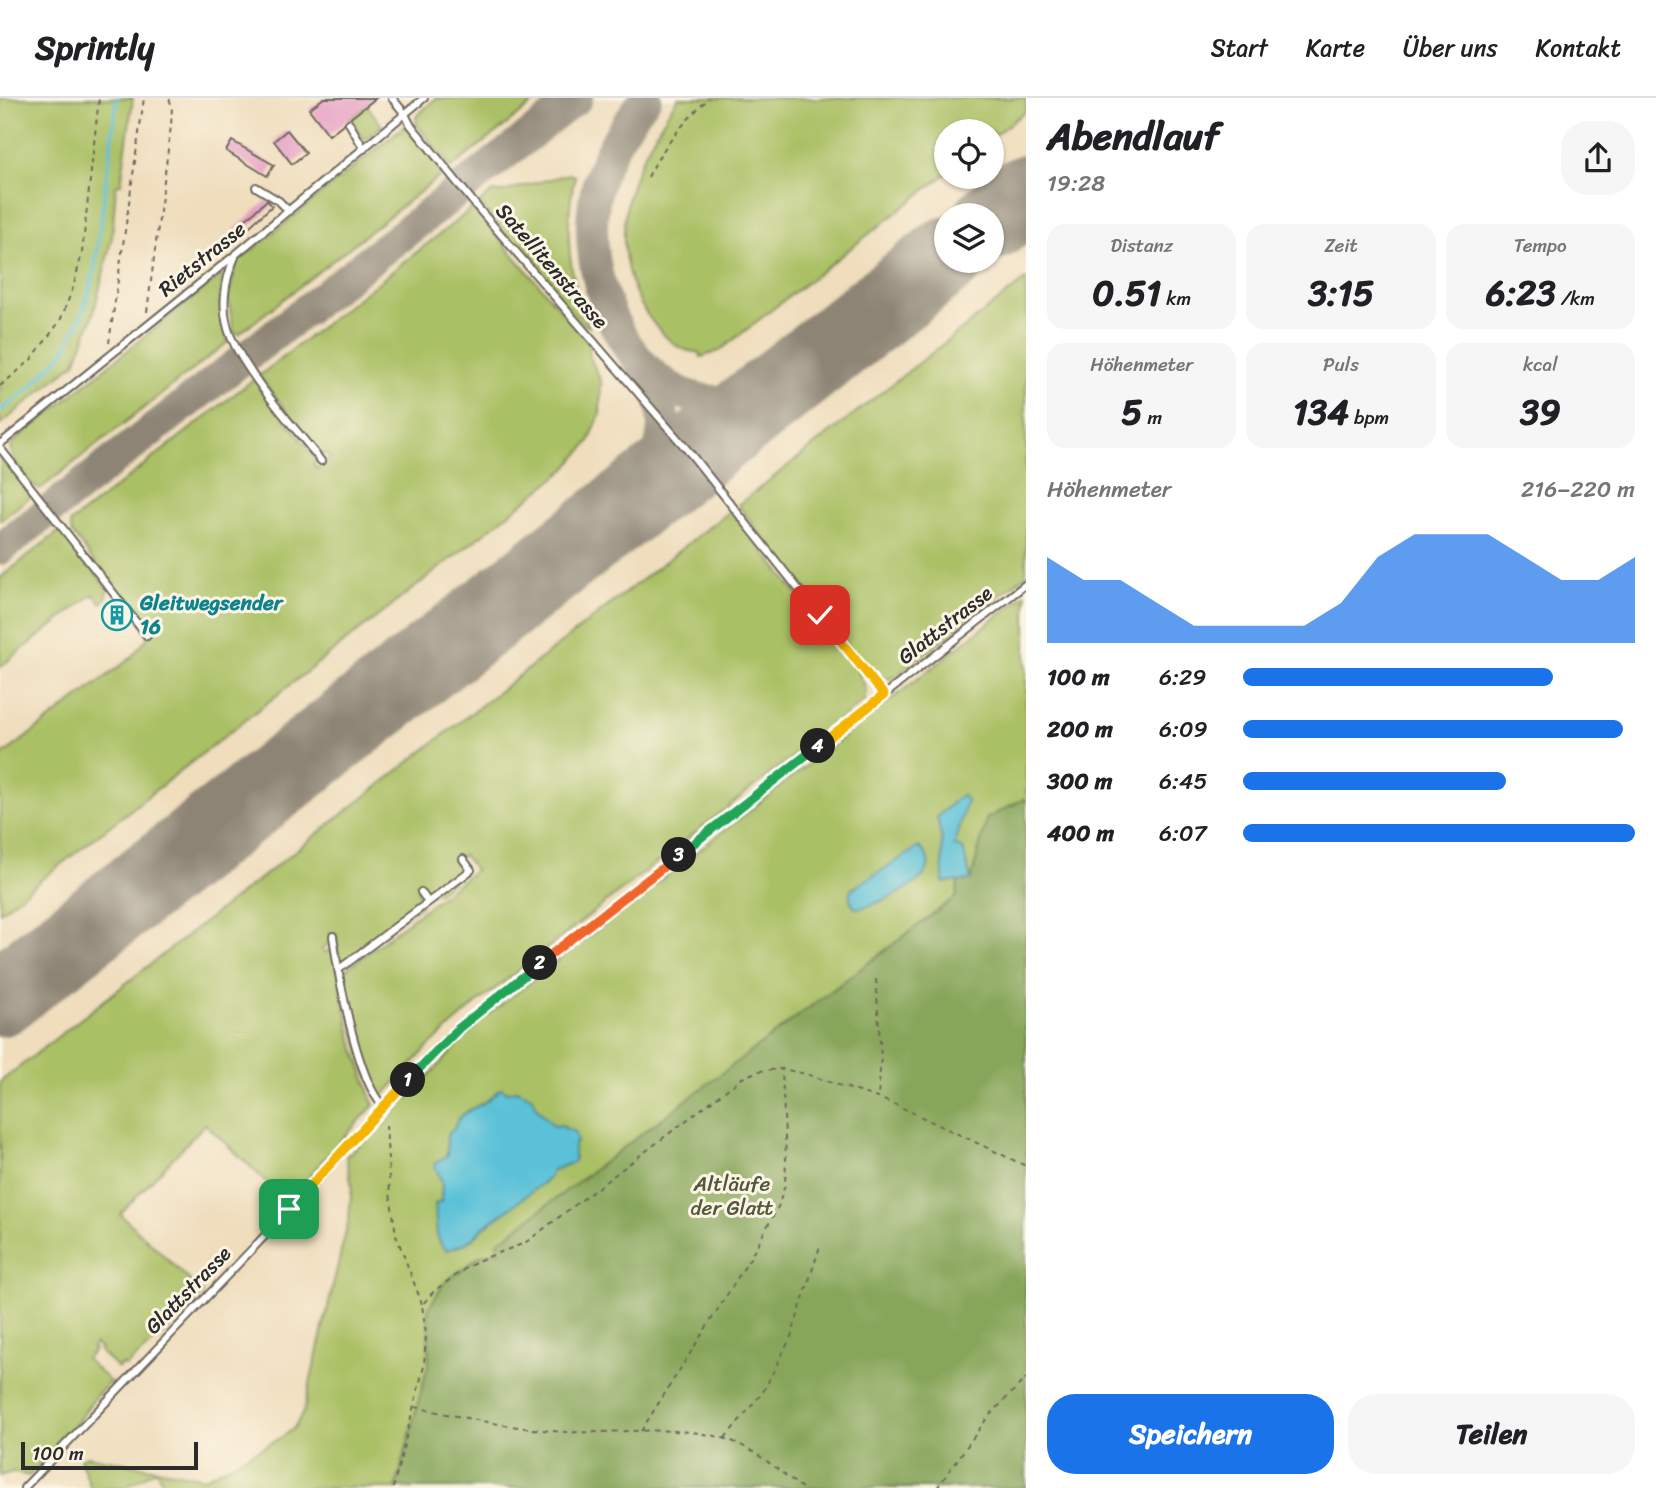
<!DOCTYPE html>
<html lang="de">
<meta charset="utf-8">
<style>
:root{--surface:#fff;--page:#f6f6f6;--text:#202124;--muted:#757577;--line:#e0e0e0;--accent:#1a73e8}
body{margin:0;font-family:Sriracha,sans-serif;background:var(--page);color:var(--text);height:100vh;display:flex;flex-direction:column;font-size:26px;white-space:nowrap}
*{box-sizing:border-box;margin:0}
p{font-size:23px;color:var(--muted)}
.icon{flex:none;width:38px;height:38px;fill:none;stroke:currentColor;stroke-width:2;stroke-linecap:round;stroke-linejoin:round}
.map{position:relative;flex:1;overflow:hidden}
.drawer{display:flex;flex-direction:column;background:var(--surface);width:630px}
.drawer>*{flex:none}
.fabs{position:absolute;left:934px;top:21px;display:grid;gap:14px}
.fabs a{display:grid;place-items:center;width:70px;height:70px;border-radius:50%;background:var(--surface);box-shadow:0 2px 5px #0004;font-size:35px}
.scale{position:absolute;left:21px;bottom:18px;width:177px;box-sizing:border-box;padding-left:7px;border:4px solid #2b2b2b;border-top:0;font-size:19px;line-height:24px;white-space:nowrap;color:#2b2b2b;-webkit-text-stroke:5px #fcf5e5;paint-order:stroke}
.pin{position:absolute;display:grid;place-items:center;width:60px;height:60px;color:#fff;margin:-30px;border-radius:14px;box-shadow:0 4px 10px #0006}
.km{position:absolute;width:35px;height:35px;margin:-18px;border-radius:50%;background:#222;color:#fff;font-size:19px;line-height:35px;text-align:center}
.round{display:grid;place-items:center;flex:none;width:74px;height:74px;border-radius:28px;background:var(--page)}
.headline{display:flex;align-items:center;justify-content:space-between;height:119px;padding:0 21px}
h1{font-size:38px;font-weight:700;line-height:52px}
.figures{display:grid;grid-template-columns:repeat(3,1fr);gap:10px;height:119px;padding:7px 21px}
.figures div{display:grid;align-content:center;border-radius:18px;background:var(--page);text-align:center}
.figures b{font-size:35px;font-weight:700}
.figures small{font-size:19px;font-weight:400}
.figures p{font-size:19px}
.chart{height:196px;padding:14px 21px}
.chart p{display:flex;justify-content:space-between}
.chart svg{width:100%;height:126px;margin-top:7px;fill:var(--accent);opacity:.7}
.primary-button{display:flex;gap:14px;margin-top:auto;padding:14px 21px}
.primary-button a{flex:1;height:80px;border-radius:28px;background:var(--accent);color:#fff;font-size:28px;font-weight:700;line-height:80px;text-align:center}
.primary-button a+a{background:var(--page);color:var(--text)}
ul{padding:0 21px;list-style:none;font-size:23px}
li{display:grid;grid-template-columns:112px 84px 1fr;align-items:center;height:52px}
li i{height:18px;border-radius:9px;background:var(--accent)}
header{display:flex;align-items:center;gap:42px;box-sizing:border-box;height:98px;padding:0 35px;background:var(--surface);border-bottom:2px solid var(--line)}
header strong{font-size:33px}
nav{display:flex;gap:38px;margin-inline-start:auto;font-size:24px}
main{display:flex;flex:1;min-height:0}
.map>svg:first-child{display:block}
.green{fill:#aac065;stroke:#6a7648;stroke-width:2}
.forest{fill:#87a65a;stroke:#596842;stroke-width:2}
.water{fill:#5ac1d8;stroke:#427682;stroke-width:2}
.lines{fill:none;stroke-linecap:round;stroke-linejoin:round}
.stream{stroke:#5ac1d8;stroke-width:3.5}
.taxiway{stroke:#8d8474;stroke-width:32}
.runway{stroke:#8d8474;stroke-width:79}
.building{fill:#e69cc3}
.service-casing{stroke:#70695e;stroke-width:10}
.path{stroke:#70695e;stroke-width:2;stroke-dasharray:5 5;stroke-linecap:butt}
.service{stroke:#fff;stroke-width:6}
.split-1-casing{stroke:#fff;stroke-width:14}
.split-2-casing{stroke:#fff;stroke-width:14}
.split-3-casing{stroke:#fff;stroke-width:14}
.split-4-casing{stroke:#fff;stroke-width:14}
.split-5-casing{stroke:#fff;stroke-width:14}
.split-1{stroke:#f5b400;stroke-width:9}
.split-2{stroke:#22a559;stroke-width:9}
.split-3{stroke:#f0652b;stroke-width:9}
.split-4{stroke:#22a559;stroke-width:9}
.split-5{stroke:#f5b400;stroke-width:9}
.labels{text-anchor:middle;stroke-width:6;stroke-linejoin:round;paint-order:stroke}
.street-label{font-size:21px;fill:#2b2b2b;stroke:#fcf5e5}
.culture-label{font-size:21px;font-weight:bold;fill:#0d838f;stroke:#fcf5e5;text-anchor:start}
.park-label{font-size:21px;fill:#51583c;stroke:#fcf5e5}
</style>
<header>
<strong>Sprintly</strong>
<nav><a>Start</a><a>Karte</a><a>Über uns</a><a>Kontakt</a></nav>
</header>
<main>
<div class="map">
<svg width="1026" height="1390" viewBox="0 0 1026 1390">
<rect width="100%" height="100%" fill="#fcf5e5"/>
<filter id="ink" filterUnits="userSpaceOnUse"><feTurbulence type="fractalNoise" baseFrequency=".0143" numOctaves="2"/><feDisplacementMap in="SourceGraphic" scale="14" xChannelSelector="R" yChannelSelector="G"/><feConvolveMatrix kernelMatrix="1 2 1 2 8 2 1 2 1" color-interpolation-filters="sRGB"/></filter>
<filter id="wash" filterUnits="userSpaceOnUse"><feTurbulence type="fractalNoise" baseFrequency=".00686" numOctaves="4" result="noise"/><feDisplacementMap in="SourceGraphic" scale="28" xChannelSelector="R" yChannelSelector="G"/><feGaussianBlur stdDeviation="1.57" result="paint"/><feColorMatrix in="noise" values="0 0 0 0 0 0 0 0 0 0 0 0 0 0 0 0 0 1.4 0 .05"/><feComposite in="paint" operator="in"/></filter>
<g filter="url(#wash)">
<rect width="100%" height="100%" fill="#efddbc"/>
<path class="green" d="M0,0H133L121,86L116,87L112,139L93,218L75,265L0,327Z
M436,0H540L451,70L417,27L416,19Z
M678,0H1026V13L992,39V33H947V75L719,253L701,259L699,254C680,255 666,240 655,227C644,214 635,196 630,180C610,113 641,54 678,0Z
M367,7L382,28L364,42L349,21Z
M403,29L408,30L444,75L239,236L234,235L228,200L237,164Z
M569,76L575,78C563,131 568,180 589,229L581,225L479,105L493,94H502Z
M473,110L590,246L589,257L601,284L600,316L589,344L566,371L0,814V659L132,559L150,536L72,435L70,425L254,281L317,362L313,366L317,371L330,360L326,355L322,358L259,278Z
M220,178L223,179L220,205L228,244L40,391C26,386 8,361 12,345Z
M1026,181V477L895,579C884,584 875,580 867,572L738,407Z
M0,355L31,396L30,399L0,423Z
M731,412L859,575L866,592L865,602L477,905L427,950L383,998H380C362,980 349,909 343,881L344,873L475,772L463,757L458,761L463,768L455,775L458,779L437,795L429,794L423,787L417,792L422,800L421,807L345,863L339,861L336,836L332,835V843L322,851L325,855L333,849L352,942L374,1007L321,1064L289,1105L205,1026L120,1116L203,1195L171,1229L126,1268L122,1266L118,1270L99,1253L101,1251L95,1246L92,1250L94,1252L86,1261L110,1284L97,1297L63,1343L29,1378L12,1374L0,1378V984Z
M58,434L65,436L107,490V498L102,505L93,496L0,569V480Z
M1026,496V1390H166L156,1372L124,1390H91L80,1361L87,1358L205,1380L282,1339L293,1331L303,1315L349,1120L352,1088L346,1058L381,1029L478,925Z"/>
<path class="forest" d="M1026,700V1390H396L429,1263L428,1211L444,1185L480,1158L499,1152L497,1145L957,798L958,783L971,782L987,720Z"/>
<path class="water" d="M961,697L967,702L954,748L963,750L971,782L943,785L942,744L937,719Z
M919,749C926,755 932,764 926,774C917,789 872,810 855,810L850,802V792Z
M501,990L507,994L517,992L530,998L534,1002L536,1009L554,1028L562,1027L566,1031L574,1033L577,1044L574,1046V1064L553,1072L548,1081L482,1131C472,1143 461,1149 446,1152C433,1142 437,1120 435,1106L441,1104L442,1084L434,1066L447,1057C449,1046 442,1038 454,1031C457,1016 472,1011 483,1005C489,1002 495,995 501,990Z"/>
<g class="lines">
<path class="stream" d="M0,313L31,289L63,255L82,218L94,175L117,0"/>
<path class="taxiway" d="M646,0C622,31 600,63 594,104C578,214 666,358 789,282
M622,412C660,371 679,323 646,272
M0,451L577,0"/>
<path class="runway" d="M992,123L1026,96
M0,899L947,158"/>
</g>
<g id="blocks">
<path class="building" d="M324,0H376L329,37L309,11Z
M287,32L306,55L292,66L274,43Z
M232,43L274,67L267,78L226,53Z
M267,102L272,108L239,138L234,132Z"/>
</g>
</g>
<g filter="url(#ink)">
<use href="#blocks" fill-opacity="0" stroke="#70695e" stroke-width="2"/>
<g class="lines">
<g class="service-casing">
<path id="service" d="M392,0L405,16L410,26L478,110L690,355L883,597
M349,25L364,51
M256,89L279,103L289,113
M235,159C224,183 220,213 231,239C248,279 294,328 321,363
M0,346L235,157L424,0
M0,350L147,538
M421,794L428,804
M333,838C338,876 357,982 383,1008
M338,872L471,772L463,761
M24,1390L320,1080L383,1008L459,930L1026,486"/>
</g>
<path class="path" d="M648,79C663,48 684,24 709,0
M147,214L171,28L172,9L169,0
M109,245L144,0
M0,288L30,263L60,223L73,190L82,155L99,0
M876,881L881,960L878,999
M386,1027L390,1095L396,1137L422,1206
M415,1309C464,1320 516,1331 567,1334C617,1336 678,1326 726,1341C754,1350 779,1373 802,1390
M641,1333L749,1162L778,1109L785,1087L786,1062L782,972
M725,1340L763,1294L791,1239L821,1145
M393,1390L424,1268L426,1236L422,1207L434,1193L466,1170L482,1161L525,1145L742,980L758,973L782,971L806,976L892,1005L1026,1068
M937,1390L988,1319L1026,1280"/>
<use href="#service" class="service"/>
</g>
</g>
<g class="lines" filter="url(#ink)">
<g class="split-1-casing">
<path id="split-1" d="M289,1111L408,982"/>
</g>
<g class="split-2-casing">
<path id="split-2" d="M408,982L459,930L540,865"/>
</g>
<g class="split-3-casing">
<path id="split-3" d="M540,865L679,757"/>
</g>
<g class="split-4-casing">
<path id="split-4" d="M679,757L818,648"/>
</g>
<g class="split-5-casing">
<path id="split-5" d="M818,648L884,597L820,517"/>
</g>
<use href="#split-1" class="split-1"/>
<use href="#split-2" class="split-2"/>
<use href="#split-3" class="split-3"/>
<use href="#split-4" class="split-4"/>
<use href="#split-5" class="split-5"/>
</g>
<defs>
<g id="building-ring" transform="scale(1.575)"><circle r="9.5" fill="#fcf5e5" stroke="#0f9aa8" stroke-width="1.5"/><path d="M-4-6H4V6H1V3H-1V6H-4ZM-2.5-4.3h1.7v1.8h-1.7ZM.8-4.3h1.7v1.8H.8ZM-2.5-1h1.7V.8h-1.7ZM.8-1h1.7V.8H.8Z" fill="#0f9aa8"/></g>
</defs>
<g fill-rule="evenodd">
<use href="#building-ring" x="117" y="517"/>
</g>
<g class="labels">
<g class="street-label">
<text transform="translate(202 161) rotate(-39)" y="7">Rietstrasse</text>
<text transform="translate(552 168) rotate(49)" y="7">Satellitenstrasse</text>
<text transform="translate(945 527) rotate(-38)" y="7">Glattstrasse</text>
<text transform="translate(188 1192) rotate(-46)" y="7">Glattstrasse</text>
</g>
<g class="culture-label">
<text x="140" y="512">Gleitwegsender<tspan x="140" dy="24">16</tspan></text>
</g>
<g class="park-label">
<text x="732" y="1093">Altläufe<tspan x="732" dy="24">der Glatt</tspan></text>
</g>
</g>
</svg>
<div class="fabs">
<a><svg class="icon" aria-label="locate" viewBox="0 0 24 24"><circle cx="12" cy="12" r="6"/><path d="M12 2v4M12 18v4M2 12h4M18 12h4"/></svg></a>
<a><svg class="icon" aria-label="layers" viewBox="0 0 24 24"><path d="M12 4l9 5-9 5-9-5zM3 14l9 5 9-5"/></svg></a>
</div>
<div class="scale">100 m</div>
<div class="pin" style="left:289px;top:1111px;background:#1e9e55"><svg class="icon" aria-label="arrive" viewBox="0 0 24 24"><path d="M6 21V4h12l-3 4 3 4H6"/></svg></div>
<div class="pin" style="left:820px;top:517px;background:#d93025"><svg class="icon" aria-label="check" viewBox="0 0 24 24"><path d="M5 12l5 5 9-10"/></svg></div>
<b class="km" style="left:408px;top:982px">1</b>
<b class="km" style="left:540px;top:865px">2</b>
<b class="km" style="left:679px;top:757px">3</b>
<b class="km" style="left:818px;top:648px">4</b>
</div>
<section class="drawer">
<div class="headline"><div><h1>Abendlauf</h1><p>19:28</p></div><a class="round"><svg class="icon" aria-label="share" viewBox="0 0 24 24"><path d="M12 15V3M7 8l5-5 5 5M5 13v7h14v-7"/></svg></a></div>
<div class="figures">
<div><p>Distanz</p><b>0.51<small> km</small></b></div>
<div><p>Zeit</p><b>3:15</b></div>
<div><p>Tempo</p><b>6:23<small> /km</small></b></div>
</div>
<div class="figures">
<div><p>Höhenmeter</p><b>5<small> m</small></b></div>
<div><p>Puls</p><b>134<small> bpm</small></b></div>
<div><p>kcal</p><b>39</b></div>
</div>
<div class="chart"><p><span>Höhenmeter</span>216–220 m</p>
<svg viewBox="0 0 160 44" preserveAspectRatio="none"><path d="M0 44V14L10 22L20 22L30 30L40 38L50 38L60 38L70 38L80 30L90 14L100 6L110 6L120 6L130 14L140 22L150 22L160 14V44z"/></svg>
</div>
<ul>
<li><b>100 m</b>6:29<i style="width:79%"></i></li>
<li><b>200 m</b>6:09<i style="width:97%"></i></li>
<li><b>300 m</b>6:45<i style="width:67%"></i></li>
<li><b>400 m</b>6:07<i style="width:100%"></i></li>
</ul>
<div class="primary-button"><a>Speichern</a><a>Teilen</a></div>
</section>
</main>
